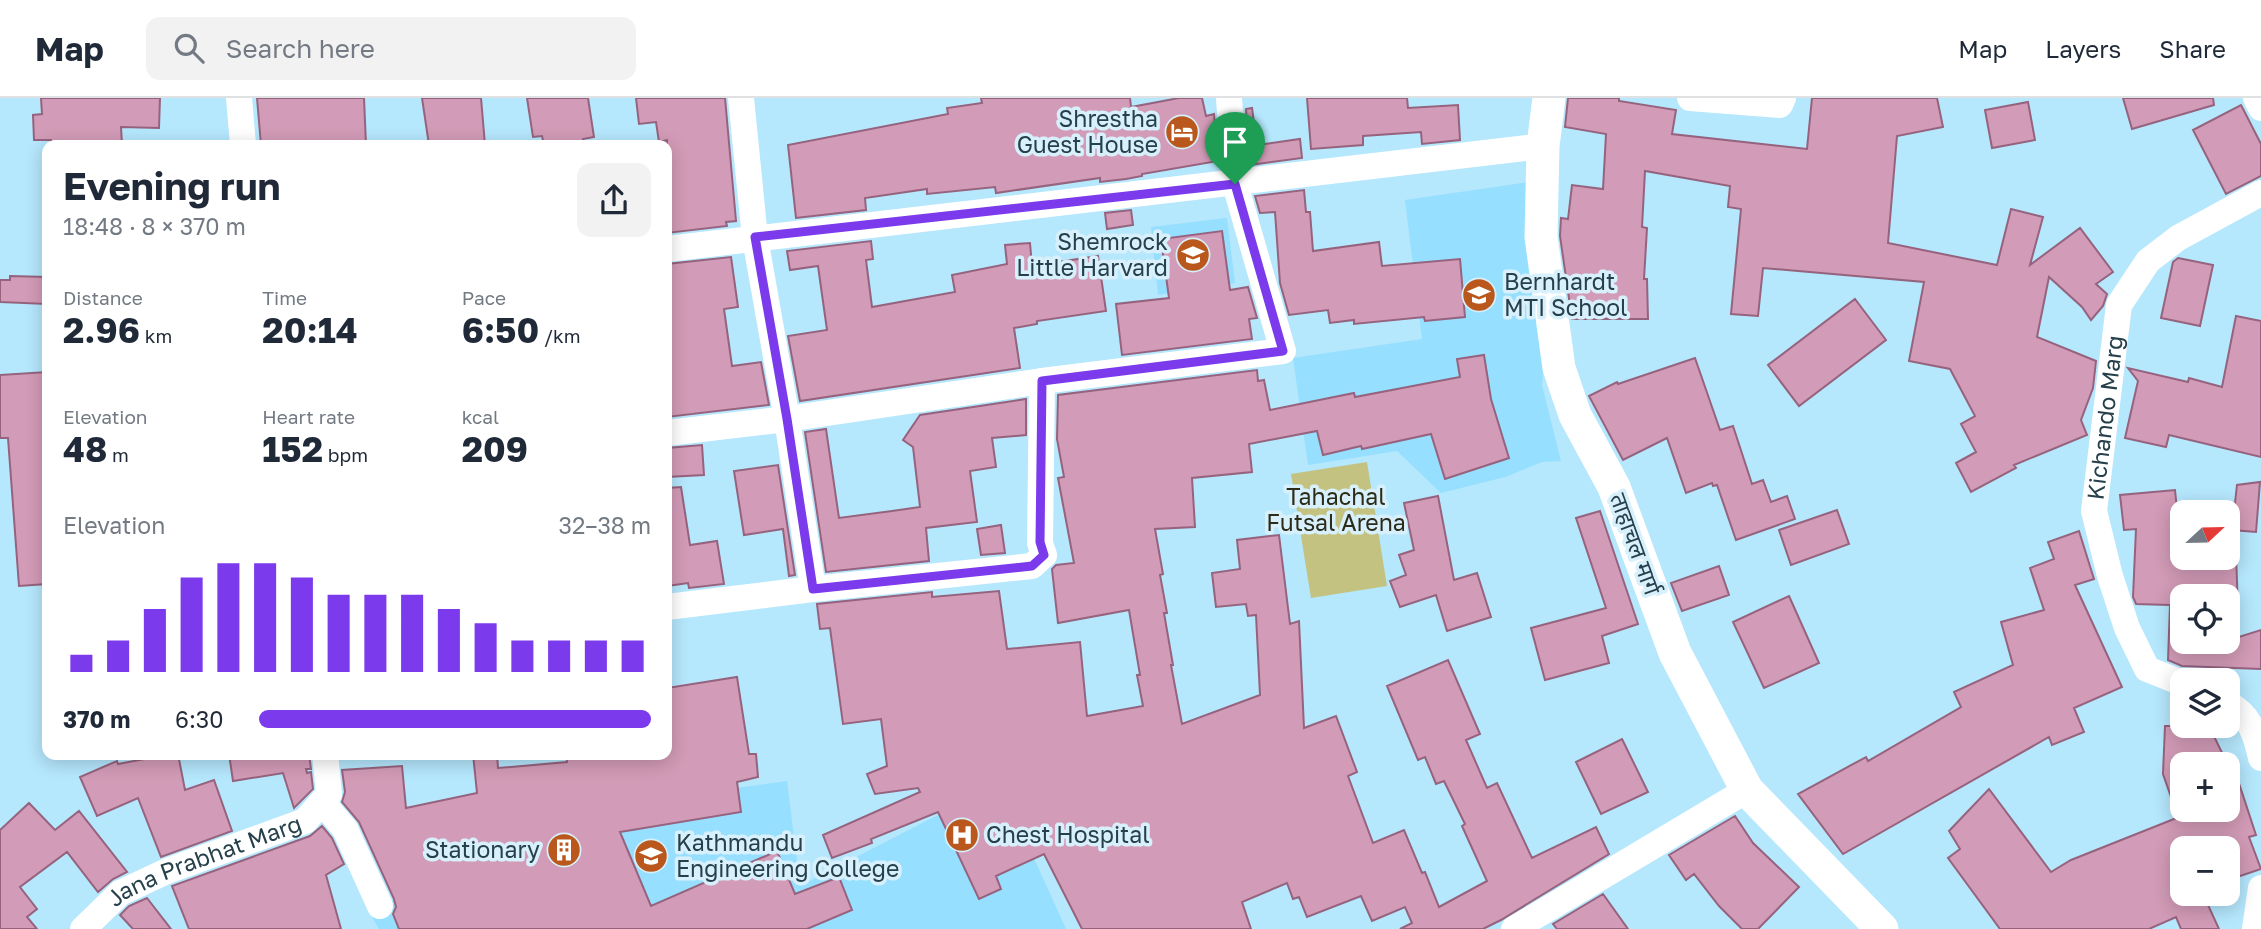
<!DOCTYPE html>
<meta charset="utf-8">
<style>
:root{--surface:#fff;--page:#f2f2f3;--text:#1f2937;--muted:#747a83;--line:#e0e1e3;--accent:#7c3aed}
body{margin:0;font-family:"Golos Text","Noto Sans Devanagari",sans-serif;background:var(--page);color:var(--text);height:100vh;display:flex;flex-direction:column;font-size:26px;white-space:nowrap}
*{box-sizing:border-box;margin:0}
p{font-size:23px;color:var(--muted)}
.icon{flex:none;width:38px;height:38px;fill:none;stroke:currentColor;stroke-width:2;stroke-linecap:round;stroke-linejoin:round}
.map{position:relative;flex:1;overflow:hidden}
.drawer{position:absolute;left:42px;top:42px;width:630px;height:620px;display:flex;flex-direction:column;background:var(--surface);border-radius:14px;box-shadow:0 4px 18px #0003}
.drawer>*{flex:none}
.needle{width:46px;rotate:68deg}
.buttons{position:absolute;left:2170px;top:402px;display:grid;gap:14px}
.buttons a{display:grid;place-items:center;width:70px;height:70px;border-radius:14px;background:var(--surface);box-shadow:0 4px 18px #0003;font-size:35px}
.pin{position:absolute;display:grid;place-items:center;width:60px;height:60px;color:#fff;margin:-72px -30px;border-radius:50% 50% 50% 0;rotate:-45deg;box-shadow:0 0 7px #0007}
.pin .icon{rotate:45deg}
.round{display:grid;place-items:center;flex:none;width:74px;height:74px;border-radius:14px;background:var(--page)}
.overview{display:flex;align-items:center;justify-content:space-between;height:119px;padding:0 21px}
h1{font-size:38px;font-weight:700;line-height:52px}
.stats{display:grid;grid-template-columns:repeat(3,1fr);gap:10px;height:119px;padding:7px 21px}
.stats div{display:grid;align-content:center}
.stats b{font-size:35px;font-weight:700}
.stats small{font-size:19px;font-weight:400}
.stats p{font-size:19px}
.chart{height:196px;padding:14px 21px}
.chart p{display:flex;justify-content:space-between}
.chart svg{width:100%;height:126px;margin-top:7px;stroke:var(--accent);stroke-width:6}
ul{padding:0 21px;list-style:none;font-size:23px}
li{display:grid;grid-template-columns:112px 84px 1fr;align-items:center;height:52px}
li i{height:18px;border-radius:9px;background:var(--accent)}
header{display:flex;align-items:center;gap:42px;box-sizing:border-box;height:98px;padding:0 35px;background:var(--surface);border-bottom:2px solid var(--line)}
header strong{font-size:33px}
nav{display:flex;gap:38px;margin-inline-start:auto;font-size:24px}
.search{width:490px;height:63px;background:var(--page);display:flex;align-items:center;gap:18px;box-sizing:border-box;padding:0 24px;border-radius:14px;color:var(--muted);font-size:26px}
.map>svg:first-child{display:block}
.built{fill:#96dffe}
.green{fill:#c3c280}
.building{fill:#d29bb7;stroke:#96637e;stroke-width:2;fill-rule:evenodd}
.lines{fill:none;stroke-linecap:round;stroke-linejoin:round}
.minor{stroke:#fff;stroke-width:26}
.tertiary{stroke:#fff;stroke-width:33}
.route-casing{stroke:#fff;stroke-width:14}
.route{stroke:#7c3aed;stroke-width:9}
.labels{text-anchor:middle;stroke-width:7;stroke-linejoin:round;paint-order:stroke}
.poi-label{font-size:23px;fill:#26404b;stroke:#d7f0fb;text-anchor:end}
.street-label{font-size:23px;fill:#26404b;stroke:#d7f0fb}
.park-label{font-size:23px;fill:#2c2b18;stroke:#d7f0fb}
</style>
<header>
<strong>Map</strong>
<div class="search"><svg class="icon" aria-label="search" viewBox="0 0 24 24"><circle cx="10" cy="10" r="6"/><path d="M15 15l6 6"/></svg>Search here</div>
<nav><a>Map</a><a>Layers</a><a>Share</a></nav>
</header>
<div class="map">
<svg width="2261" height="831" viewBox="0 0 2261 831">
<rect width="100%" height="100%" fill="#b5e7fd"/>
<path class="built" d="M1530,84L1546,242L1542,287L1561,363L1542,364L1505,379L1441,395L1397,353L1308,367L1293,260L1422,241L1405,102Z
M1227,120L1235,185L1158,197L1151,129Z
M787,683L800,788L1000,685L1066,831H379L368,812L582,727L581,711Z"/>
<path class="green" d="M1367,364L1387,488L1311,500L1291,376Z"/>
<path class="building" d="M41,0H160L159,30L121,29L122,47H55V45H51V42H34L33,17L42,16Z
M257,0H364L366,47H261Z
M422,0H481L485,47H429Z
M527,0H588L594,39L583,41L584,47H544L542,38L533,39Z
M636,0H725L736,123L726,124L727,128L667,135V42L659,44L656,24L639,26Z
M981,0H1130L1131,9L1179,0H1202L1206,18L1214,16L1218,63L1142,76V78L1126,81L1100,84V80L996,95L995,89L927,96V91L865,100L866,112L796,120L788,47L948,16L947,10L982,5Z
M1307,0H1407L1408,10L1458,7L1460,42L1422,46L1421,34L1363,38V47L1311,51Z
M1568,0H1619V3L1676,12L1672,36L1807,51L1812,0H1937L1943,29L1897,38L1888,145L1997,167L2011,111L2043,119L2030,167L2080,130L2113,174L2096,186L2107,196L2103,208L2091,222L2082,209L2049,179L2037,239L2096,263L2093,290L2081,322L2087,337L2014,367L2016,370L1971,394L1956,365L1976,354L1961,326L1975,318L1950,271L1909,263L1924,184L1763,170L1758,218L1731,216L1741,111L1728,109L1730,88L1645,73L1642,129L1647,130L1644,181H1647L1648,221H1572L1560,138L1561,120L1568,121L1572,87L1603,91L1606,36L1565,29Z
M2123,0H2213L2214,7L2132,31Z
M2028,4L2035,42L1992,50L1985,12Z
M2241,7L2261,46V78L2226,96L2193,32Z
M1252,10L1257,47L1300,41L1302,60L1249,67L1246,11Z
M1304,92L1306,114H1310L1313,153L1379,144L1382,168L1460,161L1465,219L1425,223L1424,219L1354,226V222L1330,225L1328,212L1289,217L1280,185L1275,114L1260,115L1255,98Z
M1131,112L1133,127L1107,131L1105,115Z
M1222,133L1230,192L1248,189L1257,220L1249,221L1252,241L1122,257L1116,206L1169,200L1161,141Z
M871,143L873,161L866,162L872,209L955,194L952,177L1007,166L1005,147L1030,145L1032,168L1098,158L1106,213L1037,223V226L1014,230L1020,270L800,303L788,238L827,232L818,168L790,172L787,153Z
M731,159L738,209L724,211L732,268L761,264L769,307L667,319V166Z
M2178,160L2213,167L2200,228L2161,220L2173,164Z
M10,178L47,179V206L0,204V182H10Z
M1855,201L1886,242L1799,308L1768,267Z
M2236,218L2261,223V359L2169,337L2166,349L2125,340L2138,283L2128,270L2188,284L2189,280L2222,289Z
M1484,257L1491,301L1509,360L1445,381L1431,336L1362,351L1361,348L1323,357L1317,333L1249,346L1252,374L1192,380L1195,429L1155,431L1163,476L1160,477L1167,515H1164L1173,567H1171L1182,626L1260,597L1256,517L1248,518L1246,506L1216,509L1212,475L1240,471L1237,442L1279,437L1290,526L1299,523L1304,630L1336,618L1357,674L1348,678L1373,745L1404,732L1422,775L1425,774L1439,809L1487,783L1462,728L1465,726L1444,683L1436,686L1425,659L1418,662L1387,588L1448,562L1480,636L1466,642L1487,690L1497,685L1532,760L1596,729L1609,756L1501,822L1483,831H1400L1412,825L1405,809L1372,823L1361,798L1307,819L1299,799L1293,801L1287,785L1242,804L1251,831H1082L1044,756L996,778L1001,791L979,801L938,714L871,741L872,745L832,760L823,737L920,694L918,690L875,696L867,676L887,668L881,621L843,626L830,530L820,531L817,506L932,494V499L999,493L1007,551L1080,544L1087,618L1143,608L1137,577H1140L1129,512L1058,525L1052,471L1056,467L1074,465L1058,380L1064,379L1057,341L1058,297L1257,272L1258,283L1264,282L1270,312L1354,295L1355,299L1460,279L1457,261Z
M1695,260L1720,332L1733,328L1752,386L1763,382L1771,404L1787,398L1795,421L1736,442L1717,387L1713,388L1712,385L1686,395L1667,340L1623,362L1589,298L1617,284L1618,286Z
M47,274V486L19,488L8,340H0V277Z
M1026,301V337L992,340L996,369L970,373L977,424L926,430L929,463L826,474L805,334L826,331L839,420L892,413L920,409L913,349L903,342L920,317Z
M702,347L704,377L667,379V350Z
M778,367L795,477L789,478L783,431L744,437L734,373Z
M2260,384L2256,434L2232,432L2237,387Z
M681,389L690,447L717,443L724,486L689,490L688,485L667,488V390Z
M2175,392L2182,460H2228V456H2236L2239,539L2261,532V571L2182,568L2168,562L2170,507L2136,506L2133,499L2136,431L2124,432L2120,397ZM2182,499H2228V544H2182Z
M1438,398L1454,482L1477,475L1491,519L1447,533L1436,497L1400,509L1390,483L1406,477L1399,457L1414,452L1404,405Z
M1837,412L1849,446L1791,467L1779,432Z
M1600,413L1638,526L1602,538L1609,565L1545,582L1531,530L1606,510L1576,420Z
M1001,427L1005,455L981,457L977,431Z
M2079,433L2094,481L2075,487L2122,589L2074,610L2084,634L2052,647L2049,639L1843,756L1798,696L1866,659L1868,663L1961,609L1954,594L2013,567L2001,524L2044,512L2030,470L2054,461L2048,444Z
M1719,468L1729,497L1682,513L1671,485Z
M1789,498L1819,565L1764,590L1733,524Z
M737,579L749,656H756L758,679L737,684L741,714L620,734L651,808L777,753L795,796L839,779L852,812L807,831H399L393,816L396,809L394,801L359,724L342,704L345,694L342,672L402,668L406,710L477,695L473,656H497L498,670L567,664L566,656H667V590Z
M2165,628H2209L2226,663L2231,661L2256,737L2249,739L2261,771L2228,782V751H2182V796H2203L2219,831H2181L2176,819L2149,831H2000L1948,760L1960,751L1949,733L1989,691L2051,774L2071,762L2174,721L2178,719L2163,676ZM2182,667H2228V712H2182Z
M1622,641L1648,694L1601,716L1576,664Z
M171,656H178L185,692L214,682L232,733L161,759L138,700L97,718L80,679L117,663L118,666Z
M229,656H309L311,671H306L307,675L311,674L313,691L294,710L283,675L233,683Z
M29,705L55,732L79,713L127,774L113,781L98,794L67,754L20,789L37,811L27,819L37,831H0V732Z
M1735,718L1753,745L1799,789L1758,831H1742L1719,808L1694,776L1686,782L1669,757Z
M322,728L332,740L344,766L326,777L341,831H189L172,788L310,738Z
M1603,796L1628,831H1557L1553,826Z
M147,800L171,831H133L120,817L129,808Z"/>
<g class="lines">
<g class="minor">
<path d="M239,0L243,47"/>
<path d="M741,0L755,140L787,321L813,491"/>
<path d="M1690,0L1780,7L1783,0"/>
<path d="M2256,0L2261,10"/>
<path d="M667,151L1543,48"/>
<path d="M667,335L787,321L1042,283"/>
<path d="M667,509L813,491L1032,468L1044,457L1040,445L1042,283L1283,253L1235,86L1229,0"/>
<path id="s1" d="M2182,585L2147,571L2127,530L2110,478L2094,413L2119,207L2148,163L2178,140L2261,95"/>
<path d="M2228,606C2250,617 2256,637 2261,660"/>
<path d="M322,704L345,731L380,808"/>
<path id="s2" d="M83,831L120,795L167,773L305,723L329,696L325,656"/>
<path d="M1514,831L1747,692"/>
<path d="M2255,831L2261,790"/>
</g>
<path class="tertiary" d="M1549,0L1543,48L1541,139L1559,270L1575,317L1614,389L1675,555L1747,692L1882,831"/>
</g>
<g class="lines">
<g class="route-casing">
<path id="route" d="M1235,86L1283,253L1042,283L1040,444L1044,457L1032,468L813,491L787,321L755,139Z"/>
</g>
<use href="#route" class="route"/>
</g>
<defs>
<g id="hotel-disc" transform="scale(1.75)"><circle r="9.5" fill="#b9571c" stroke="#d7f0fb"/><path d="M-6-4.5h1.5V1H6V5H4.5V3h-9V5H-6ZM-4 0a1.8 1.8 0 1 1 3.6 0ZM.5 0V-2.5h3Q6-2.5 6 0Z" fill="#fff"/></g>
<g id="school-disc" transform="scale(1.75)"><circle r="9.5" fill="#b9571c" stroke="#d7f0fb"/><path d="M0-5L7-2L0 1L-7-2ZM-4 1L0 2.5L4 1V4Q0 6-4 4Z" fill="#fff"/></g>
<g id="hospital-disc" transform="scale(1.75)"><circle r="9.5" fill="#b9571c" stroke="#d7f0fb"/><path d="M-5-5h3v3.5h4V-5h3V5h-3V1.5h-4V5h-3Z" fill="#fff"/></g>
<g id="building-disc" transform="scale(1.75)"><circle r="9.5" fill="#b9571c" stroke="#d7f0fb"/><path d="M-4-6H4V6H1V3H-1V6H-4ZM-2.5-4.3h1.7v1.8h-1.7ZM.8-4.3h1.7v1.8H.8ZM-2.5-1h1.7V.8h-1.7ZM.8-1h1.7V.8H.8Z" fill="#fff"/></g>
<g id="university-disc" transform="scale(1.75)"><circle r="9.5" fill="#b9571c" stroke="#d7f0fb"/><path d="M0-5L7-2L0 1L-7-2ZM-4 1L0 2.5L4 1V4Q0 6-4 4Z" fill="#fff"/></g>
</defs>
<g fill-rule="evenodd">
<use href="#hotel-disc" x="1182" y="34"/>
<use href="#school-disc" x="1193" y="157"/>
<use href="#school-disc" x="1479" y="197"/>
<use href="#hospital-disc" x="962" y="737"/>
<use href="#building-disc" x="564" y="752"/>
<use href="#university-disc" x="651" y="758"/>
</g>
<g class="labels">
<g class="poi-label">
<text x="1158" y="29">Shrestha<tspan x="1158" dy="26">Guest House</tspan></text>
<text x="1168" y="152">Shemrock<tspan x="1168" dy="26">Little Harvard</tspan></text>
<text x="1504" y="192" text-anchor="start">Bernhardt<tspan x="1504" dy="26">MTI School</tspan></text>
<text x="986" y="745" text-anchor="start">Chest Hospital</text>
<text x="676" y="753" text-anchor="start">Kathmandu<tspan x="676" dy="26">Engineering College</tspan></text>
<text x="540" y="760">Stationary</text>
</g>
<g class="street-label">
<text dy="8" stroke="none"><textPath href="#s1" startOffset="299">Kichando Marg</textPath></text>
<text transform="translate(1635 446) rotate(70)" y="8">ताहाचल मार्ग</text>
<text dy="8" stroke="none"><textPath href="#s2" startOffset="142">Jana Prabhat Marg</textPath></text>
</g>
<g class="park-label">
<text x="1336" y="407">Tahachal<tspan x="1336" dy="26">Futsal Arena</tspan></text>
</g>
</g>
</svg>
<div class="buttons">
<a><svg class="needle" viewBox="-14 -14 28 28"><path d="M0-13l5 13h-10z" fill="#e53935"/><path d="M0 13l5-13h-10z" fill="#747a83"/></svg></a>
<a><svg class="icon" aria-label="locate" viewBox="0 0 24 24"><circle cx="12" cy="12" r="6"/><path d="M12 2v4M12 18v4M2 12h4M18 12h4"/></svg></a>
<a><svg class="icon" aria-label="layers" viewBox="0 0 24 24"><path d="M12 4l9 5-9 5-9-5zM3 14l9 5 9-5"/></svg></a>
<a>+</a>
<a>−</a>
</div>
<div class="pin" style="left:1235px;top:86px;background:#1e9e55"><svg class="icon" aria-label="arrive" viewBox="0 0 24 24"><path d="M6 21V4h12l-3 4 3 4H6"/></svg></div>
<section class="drawer">
<div class="overview"><div><h1>Evening run</h1><p>18:48 · 8 × 370 m</p></div><a class="round"><svg class="icon" aria-label="share" viewBox="0 0 24 24"><path d="M12 15V3M7 8l5-5 5 5M5 13v7h14v-7"/></svg></a></div>
<div class="stats">
<div><p>Distance</p><b>2.96<small> km</small></b></div>
<div><p>Time</p><b>20:14</b></div>
<div><p>Pace</p><b>6:50<small> /km</small></b></div>
</div>
<div class="stats">
<div><p>Elevation</p><b>48<small> m</small></b></div>
<div><p>Heart rate</p><b>152<small> bpm</small></b></div>
<div><p>kcal</p><b>209</b></div>
</div>
<div class="chart"><p><span>Elevation</span>32–38 m</p>
<svg viewBox="0 0 160 44" preserveAspectRatio="none"><path d="M5 44V38M15 44V33M25 44V22M35 44V11M45 44V6M55 44V6M65 44V11M75 44V17M85 44V17M95 44V17M105 44V22M115 44V27M125 44V33M135 44V33M145 44V33M155 44V33"/></svg>
</div>
<ul>
<li><b>370 m</b>6:30<i style="width:100%"></i></li>
</ul>
</section>
</div>
